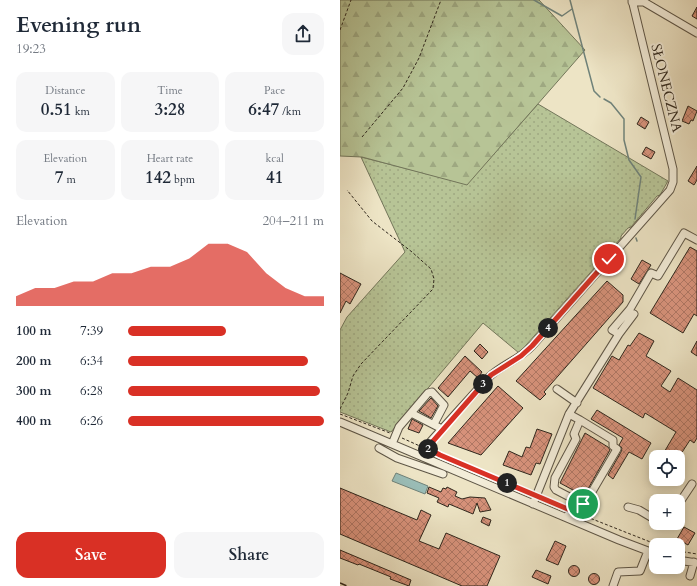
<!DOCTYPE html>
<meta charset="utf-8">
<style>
:root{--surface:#fff;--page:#f6f6f7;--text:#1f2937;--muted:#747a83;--accent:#d93025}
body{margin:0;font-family:Cardo,serif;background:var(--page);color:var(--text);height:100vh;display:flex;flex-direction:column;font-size:15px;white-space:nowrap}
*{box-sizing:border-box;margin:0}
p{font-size:13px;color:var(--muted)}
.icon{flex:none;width:22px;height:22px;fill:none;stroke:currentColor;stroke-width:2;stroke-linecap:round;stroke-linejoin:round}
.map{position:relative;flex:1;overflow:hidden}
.sheet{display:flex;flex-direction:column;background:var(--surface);width:340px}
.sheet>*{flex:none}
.controls{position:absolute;left:309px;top:450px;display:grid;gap:8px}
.controls a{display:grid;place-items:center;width:36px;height:36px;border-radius:8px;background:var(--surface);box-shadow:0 2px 10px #0003;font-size:20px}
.pin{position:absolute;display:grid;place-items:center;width:34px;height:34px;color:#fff;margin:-17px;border:2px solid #fff;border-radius:50%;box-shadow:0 1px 4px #0007}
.km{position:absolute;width:20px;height:20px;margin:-10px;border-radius:50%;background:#222;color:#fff;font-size:11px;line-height:20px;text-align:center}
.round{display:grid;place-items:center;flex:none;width:42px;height:42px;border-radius:12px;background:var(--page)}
.head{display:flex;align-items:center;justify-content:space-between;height:68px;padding:0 16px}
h1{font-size:22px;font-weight:700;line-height:30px}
.metrics{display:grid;grid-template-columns:repeat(3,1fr);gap:6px;height:68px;padding:4px 16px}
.metrics div{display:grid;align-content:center;border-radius:10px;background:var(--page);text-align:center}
.metrics b{font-size:17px;font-weight:700}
.metrics small{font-size:11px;font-weight:400}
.metrics p{font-size:11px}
.chart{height:112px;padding:8px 16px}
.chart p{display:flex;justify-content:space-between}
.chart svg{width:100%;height:72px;margin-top:4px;fill:var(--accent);opacity:.7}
.action{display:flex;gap:8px;margin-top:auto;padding:8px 16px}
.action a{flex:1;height:46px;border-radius:12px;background:var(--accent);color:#fff;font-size:16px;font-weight:700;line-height:46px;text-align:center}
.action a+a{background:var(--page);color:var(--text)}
ul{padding:0 16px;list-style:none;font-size:13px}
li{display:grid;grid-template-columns:64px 48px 1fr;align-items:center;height:30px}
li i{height:10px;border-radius:5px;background:var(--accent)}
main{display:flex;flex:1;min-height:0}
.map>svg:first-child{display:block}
.grass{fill:url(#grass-dots);stroke:#73765a}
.forest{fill:url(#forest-firs);stroke:#73765a}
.water{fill:#9abeb8;stroke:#6f827a}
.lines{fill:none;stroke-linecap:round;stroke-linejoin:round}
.stream{stroke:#6f827a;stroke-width:1.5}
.building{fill:url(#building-cross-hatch);stroke:#2f271d}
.minor-casing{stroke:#5e5647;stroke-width:9}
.path{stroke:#2f271d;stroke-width:1;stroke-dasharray:3 2;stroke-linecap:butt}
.minor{stroke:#f3edd9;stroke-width:7}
.rail{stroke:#2f271d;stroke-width:1.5;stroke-dasharray:7 7;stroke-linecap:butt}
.route-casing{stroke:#fff;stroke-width:8}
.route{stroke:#d93025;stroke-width:5}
.labels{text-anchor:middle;stroke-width:4;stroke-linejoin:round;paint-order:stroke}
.street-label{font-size:14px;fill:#2f271d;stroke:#f3edd9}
</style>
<main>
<section class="sheet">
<div class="head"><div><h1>Evening run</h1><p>19:23</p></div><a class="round"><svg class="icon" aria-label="share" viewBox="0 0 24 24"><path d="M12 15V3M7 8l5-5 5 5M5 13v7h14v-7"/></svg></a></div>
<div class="metrics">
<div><p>Distance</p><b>0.51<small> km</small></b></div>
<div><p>Time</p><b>3:28</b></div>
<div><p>Pace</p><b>6:47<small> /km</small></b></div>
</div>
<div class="metrics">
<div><p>Elevation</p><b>7<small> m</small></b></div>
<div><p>Heart rate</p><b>142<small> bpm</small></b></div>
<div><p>kcal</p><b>41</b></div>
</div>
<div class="chart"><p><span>Elevation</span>204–211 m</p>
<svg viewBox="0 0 160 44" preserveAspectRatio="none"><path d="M0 44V38L10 33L20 33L30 29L40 29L50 24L60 24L70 20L80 20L90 15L100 6L110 6L120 11L130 24L140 33L150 38L160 38V44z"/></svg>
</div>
<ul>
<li><b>100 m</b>7:39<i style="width:50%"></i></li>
<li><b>200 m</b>6:34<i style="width:92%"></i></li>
<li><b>300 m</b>6:28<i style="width:98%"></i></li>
<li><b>400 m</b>6:26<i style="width:100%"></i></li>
</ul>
<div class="action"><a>Save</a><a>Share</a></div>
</section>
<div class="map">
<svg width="357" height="586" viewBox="0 0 357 586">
<defs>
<pattern id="grass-dots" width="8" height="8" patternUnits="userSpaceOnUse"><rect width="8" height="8" fill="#b7c496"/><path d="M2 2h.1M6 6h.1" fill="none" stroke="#9ea881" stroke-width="1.8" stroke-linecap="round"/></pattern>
<pattern id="forest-firs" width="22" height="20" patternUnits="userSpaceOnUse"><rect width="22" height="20" fill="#b7c496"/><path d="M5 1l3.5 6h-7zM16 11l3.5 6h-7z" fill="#9ea881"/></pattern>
<pattern id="building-cross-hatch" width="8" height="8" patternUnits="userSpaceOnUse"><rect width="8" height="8" fill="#d7927b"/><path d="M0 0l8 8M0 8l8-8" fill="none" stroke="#af7764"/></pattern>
</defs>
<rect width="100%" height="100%" fill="#ede4c5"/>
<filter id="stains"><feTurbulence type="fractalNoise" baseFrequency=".005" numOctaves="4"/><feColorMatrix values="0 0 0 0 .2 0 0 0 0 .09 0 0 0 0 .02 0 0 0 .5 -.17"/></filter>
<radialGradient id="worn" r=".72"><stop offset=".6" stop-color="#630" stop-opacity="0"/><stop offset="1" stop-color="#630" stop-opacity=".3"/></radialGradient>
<path class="grass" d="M198,104L328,181L320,195L317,196L291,227L288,228L281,236V238L179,353L143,323L51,432L0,412V330L7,317L65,252L21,157L127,184Z"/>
<path class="forest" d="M0,0H199L245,50L127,185L22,157L0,156Z"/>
<path class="water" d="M56,473L88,486L85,494L52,481Z"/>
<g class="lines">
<path class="stream" d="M194,0L222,16L232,9
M230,0L254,91L260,97
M264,99L271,103L284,119V140L289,160L301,177L295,219
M296,238L297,241"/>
</g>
<path class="building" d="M357,7V19L352,16Z
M348,106L357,111L353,121L351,120L349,124L342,121Z
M301,117L309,122L305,129L297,124Z
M306,147L315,152L311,159L302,154Z
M357,166V180L354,185L348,181Z
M350,247L357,251V316L354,314L343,333L310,313Z
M302,260L311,265L299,284L291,279Z
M0,273L21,284L10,304L6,301L0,313Z
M267,281L283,295V302L204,392L206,394L200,400L176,381Z
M299,333L314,341L306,356L331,371L321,386L330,392L338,378L357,390V438L354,443L350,440L339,457H327L323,454L336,432L305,413L303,418L253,388L272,356L279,360L288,345L290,346Z
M357,341V356L351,352Z
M140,344L148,352L142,359L134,351Z
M125,356L142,372L138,378L130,371L108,397L98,388Z
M158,386L183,408L141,455L108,443Z
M91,398L98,406L91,418L79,411Z
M257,410L311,443L302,459L289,452L273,479L268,475L281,452L282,448L279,445L283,438L251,419Z
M72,419L83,425L79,433L68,429Z
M197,429L212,434L200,464L196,463L191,475L163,465L169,451L182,457L186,447L190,448Z
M245,433L268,447L270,450L244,496L220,483Z
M89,487L101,492L103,488L106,489L107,487L117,492L115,496L122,499L130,497L145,498L151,510L140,512L137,503L133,514L109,504L108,507L97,502L99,498L87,493Z
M0,488L77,520L81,510L91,515L79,541L99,549L106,533L160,556L147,586H122L0,534Z
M143,517L151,520L149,526L141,522Z
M344,527L355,533L348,545L337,539Z
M215,541L226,546L218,565L206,560Z
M0,550L71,580L69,586L50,579L51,577L19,564L18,565L0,558Z
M228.5 571a5.5 5.5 0 1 1 11 0a5.5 5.5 0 1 1-11 0Z
M196,570L211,576L208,584L192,577Z
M248.5 579a5.5 5.5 0 1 1 11 0a5.5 5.5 0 1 1-11 0Z"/>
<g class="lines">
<g class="minor-casing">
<path id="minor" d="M292,2H304L357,33
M279,334L272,330L290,309L311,273L318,276L344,233L357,240
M217,389L237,403
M71,413L88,393L92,392L104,405L94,424
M229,414L240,420L234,434L236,439L215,478L214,487L216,490L243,504L246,502L277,449L273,446V440L240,420
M0,422L279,540L316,554
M52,444L59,427L71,413L102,429
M39,448L57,458L103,474
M83,457L91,441L148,378C161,365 179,360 192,346L330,190L333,182V169L292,0
M193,504L229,414L279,334L294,314
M338,505L352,484
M288,507L299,510L316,520
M227,518L236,501
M338,560L357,563
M350,576L354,562
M273,586L278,572L300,571L308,551"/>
</g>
<path class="path" d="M0,30L11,0
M22,137L63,88L79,58L101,0
M0,409L8,393L13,376L21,364L93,289L94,279L91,269L72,252L32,221L7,190
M0,414L50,433
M62,438L82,447
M93,452L190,493
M202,498L225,507
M237,513L318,545
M338,551L357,554"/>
<use href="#minor" class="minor"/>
<path class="rail" d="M0,583L7,586"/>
</g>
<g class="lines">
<g class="route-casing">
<path id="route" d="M243,504L236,501L230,510L100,455L87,448L151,375L181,356L192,346L269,259"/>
</g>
<use href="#route" class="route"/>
</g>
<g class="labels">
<g class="street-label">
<text transform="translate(327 88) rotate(76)" y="5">SŁONECZNA</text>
</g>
</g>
<rect width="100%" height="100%" filter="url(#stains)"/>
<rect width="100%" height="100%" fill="url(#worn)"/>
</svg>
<div class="controls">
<a><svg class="icon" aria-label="locate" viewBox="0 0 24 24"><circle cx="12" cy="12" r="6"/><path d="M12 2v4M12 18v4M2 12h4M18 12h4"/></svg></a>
<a>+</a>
<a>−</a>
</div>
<div class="pin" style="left:243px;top:504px;background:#1e9e55"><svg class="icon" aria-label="arrive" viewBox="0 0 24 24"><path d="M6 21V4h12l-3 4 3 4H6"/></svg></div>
<div class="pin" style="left:269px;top:259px;background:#d93025"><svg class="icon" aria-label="check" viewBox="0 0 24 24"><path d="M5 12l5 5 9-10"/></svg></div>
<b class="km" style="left:167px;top:483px">1</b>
<b class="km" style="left:88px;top:449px">2</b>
<b class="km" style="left:143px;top:384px">3</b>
<b class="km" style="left:208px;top:328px">4</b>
</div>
</main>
